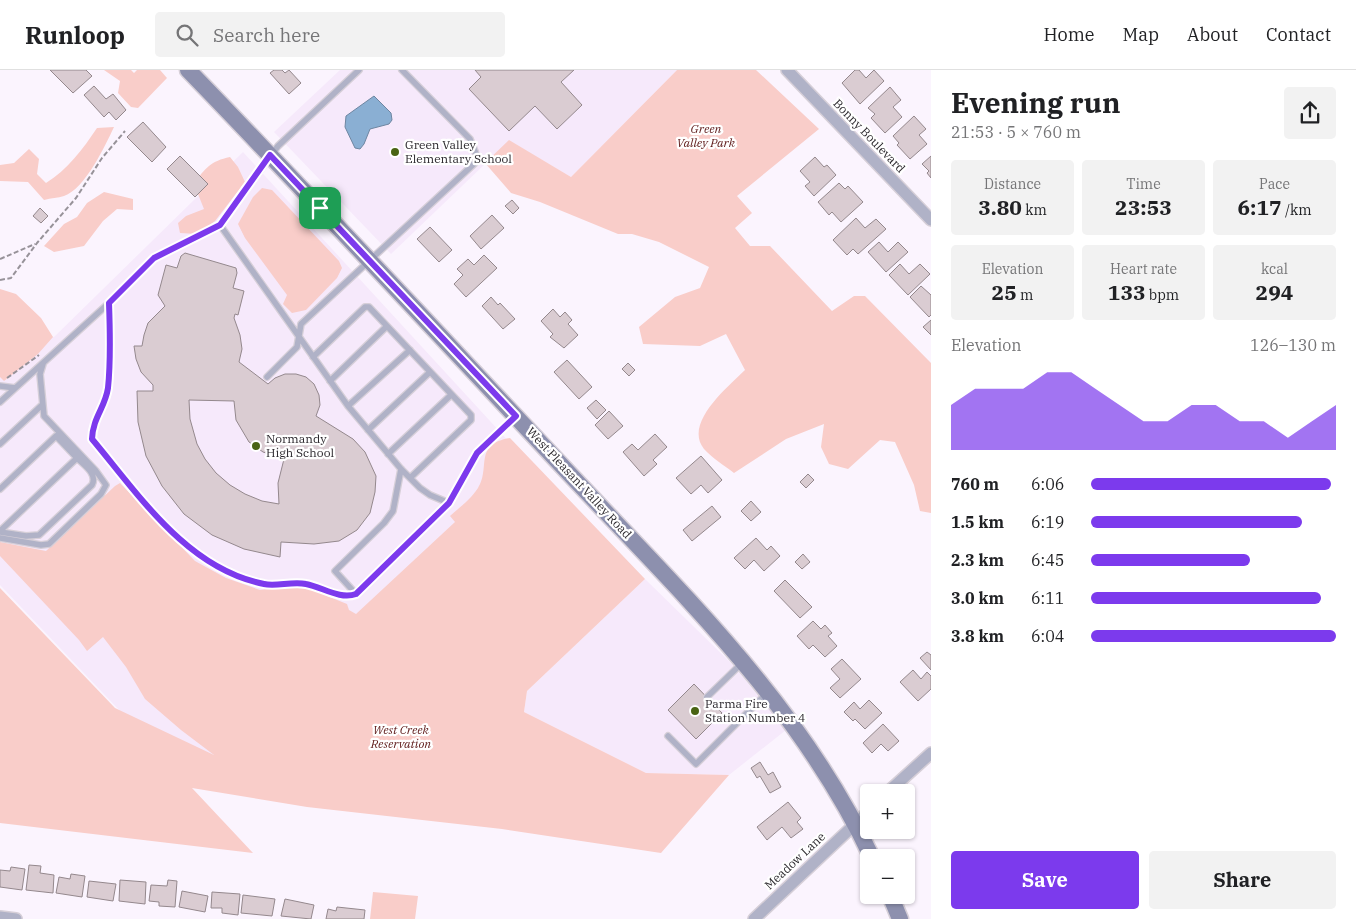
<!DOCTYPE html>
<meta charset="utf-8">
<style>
:root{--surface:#fff;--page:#f2f2f2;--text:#202124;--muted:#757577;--line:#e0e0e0;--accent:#7c3aed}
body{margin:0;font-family:"IBM Plex Serif",serif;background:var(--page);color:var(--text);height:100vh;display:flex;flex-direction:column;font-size:19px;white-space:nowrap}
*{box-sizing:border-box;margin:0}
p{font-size:16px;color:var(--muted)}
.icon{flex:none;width:28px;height:28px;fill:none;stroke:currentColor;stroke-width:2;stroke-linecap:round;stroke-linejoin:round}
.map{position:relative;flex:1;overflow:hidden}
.drawer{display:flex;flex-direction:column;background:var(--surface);width:425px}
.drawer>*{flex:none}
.buttons{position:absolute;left:860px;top:714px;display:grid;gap:10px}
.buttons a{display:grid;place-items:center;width:55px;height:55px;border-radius:5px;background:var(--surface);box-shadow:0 1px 4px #0004;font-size:25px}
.pin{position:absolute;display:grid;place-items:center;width:42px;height:42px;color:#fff;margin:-21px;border-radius:10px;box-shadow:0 2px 8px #0006}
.round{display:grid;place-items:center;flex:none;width:52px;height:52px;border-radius:5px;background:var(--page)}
.head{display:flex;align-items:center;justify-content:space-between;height:85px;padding:0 20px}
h1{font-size:28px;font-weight:800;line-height:38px}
.metrics{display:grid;grid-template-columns:repeat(3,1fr);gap:8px;height:85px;padding:5px 20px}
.metrics div{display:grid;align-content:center;border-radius:5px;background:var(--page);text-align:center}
.metrics b{font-size:21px;font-weight:800}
.metrics small{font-size:14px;font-weight:400}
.metrics p{font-size:14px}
.chart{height:140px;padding:10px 20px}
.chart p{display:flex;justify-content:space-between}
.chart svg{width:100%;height:90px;margin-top:5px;fill:var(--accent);opacity:.7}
.cta{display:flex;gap:10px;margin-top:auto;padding:10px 20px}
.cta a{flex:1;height:58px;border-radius:5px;background:var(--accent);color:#fff;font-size:20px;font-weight:800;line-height:58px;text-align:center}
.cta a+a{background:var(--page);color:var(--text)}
ul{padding:0 20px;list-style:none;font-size:16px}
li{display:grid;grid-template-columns:80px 60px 1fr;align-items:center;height:38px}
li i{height:12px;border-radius:6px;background:var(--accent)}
header{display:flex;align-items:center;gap:30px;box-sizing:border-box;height:70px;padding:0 25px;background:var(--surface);border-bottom:1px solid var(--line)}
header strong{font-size:24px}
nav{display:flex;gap:28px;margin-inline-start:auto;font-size:18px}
.search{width:350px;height:45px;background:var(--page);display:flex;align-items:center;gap:12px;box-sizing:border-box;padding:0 18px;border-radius:5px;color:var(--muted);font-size:19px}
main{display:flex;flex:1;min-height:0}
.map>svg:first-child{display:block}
.built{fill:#f6e9fb}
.green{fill:#f9cdc9}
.water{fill:#8aafd3;stroke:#6e86a1}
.building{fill:#daccd2;stroke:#94888d;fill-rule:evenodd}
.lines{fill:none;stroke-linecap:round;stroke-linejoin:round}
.service-casing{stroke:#d6cfd8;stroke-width:8}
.minor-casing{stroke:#d6cfd8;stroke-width:14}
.secondary-casing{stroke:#d6cfd8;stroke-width:19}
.path{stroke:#979299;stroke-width:2;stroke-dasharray:5 2.5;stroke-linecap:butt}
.service{stroke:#b0b2c7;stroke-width:5.5}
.minor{stroke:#b0b2c7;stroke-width:11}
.secondary{stroke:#8d90ae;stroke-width:16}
.route-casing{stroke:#fff;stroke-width:10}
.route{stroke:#7c3aed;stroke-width:6}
.poi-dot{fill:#496313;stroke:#fff;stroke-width:2}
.labels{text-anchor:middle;stroke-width:4.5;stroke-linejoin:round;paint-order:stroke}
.park-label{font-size:12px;font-style:italic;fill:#632120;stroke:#fff}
.street-label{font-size:12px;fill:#2b282d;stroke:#fff}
.poi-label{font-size:12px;fill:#2b282d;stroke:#fff;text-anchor:start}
</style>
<header>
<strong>Runloop</strong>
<div class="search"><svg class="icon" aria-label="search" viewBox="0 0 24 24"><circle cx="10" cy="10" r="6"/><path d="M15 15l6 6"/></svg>Search here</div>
<nav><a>Home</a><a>Map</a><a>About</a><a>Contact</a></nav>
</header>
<main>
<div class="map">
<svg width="931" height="849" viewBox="0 0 931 849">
<rect width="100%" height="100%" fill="#fbf4fe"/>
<path class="built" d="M340,0H677L571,107L509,71L391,184L274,62Z
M243,82L613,485L293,723L122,643L0,515V265L54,267Z
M645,509L733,595L786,660L729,705L646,703L524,642L527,621Z"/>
<path class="green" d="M104,0H131L134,3L137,0H160L167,8L138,38L131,37L118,23L120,11Z
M677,0H756L819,59L737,126L752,143L735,158L750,176H770L832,241L854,226H865L931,293V443L920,441L914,415L895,372L880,370L848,399L829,394L821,377L824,354L786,369L734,403C725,396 712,388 704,379C683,353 729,316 745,300L726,264L700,276L643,274L639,257L675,227L700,218L709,197L659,172L632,164H618L540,132L511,123L485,93L509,70L571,107Z
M114,57C105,76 85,119 64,126C58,128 51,128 44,130L28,112L0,111V95L14,93L29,79L39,89L37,104L46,113C67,100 83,79 97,58Z
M230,87L238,97L245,112L215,151L197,164L180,163L178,153L186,146L204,139L194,114C205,98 211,91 230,87Z
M262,118L272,120L339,191L342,198L337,208L306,240L292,243L283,234L287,225L245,168L238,154L253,127Z
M104,122L133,129V140L117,139L103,151L84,176L54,182L44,176L64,154L77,147L87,133Z
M0,219L16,224L41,248L53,267L38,284L4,311L0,307Z
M510,368L645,509L527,621L524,642L646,703L729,705L661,783L502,759L307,737L192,718L253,783L0,753V518L115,638L214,685L181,660L145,629L126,597L103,567L87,581L79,570L0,486V472L46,481L115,416L120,413L195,491L226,508L260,520L286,517L310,519L347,534L349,540L356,544L455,452L450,446C459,438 471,429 478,418C491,398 473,374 510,368Z
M373,822L418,826L415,849H370Z"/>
<path class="water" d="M374,26L391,43L392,50L389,54L370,59L364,74L360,79L355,78L345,57L346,46Z"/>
<path class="building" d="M50,0H86L92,6L73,23Z
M274,0H282L285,3L289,0L301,13L289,24L270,3Z
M475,0H574L561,12L582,35L557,59L535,36L509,61L469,19L481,7Z
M855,0H859L866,8L874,0L884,11L860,34L842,13Z
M94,16L106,29L113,24L126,40L116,50L109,42L104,47L84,25Z
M890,17L901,30L893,37L902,47L885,63L871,48L875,44L868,38Z
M914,46L926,59L919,65L927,74L910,89L897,75L899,73L893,66Z
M143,52L166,77L152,92L127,67Z
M180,86L208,114L195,127L167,99Z
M931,86V108L927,103L929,101L922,94Z
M815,87L824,97L827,95L836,105L814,126L805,116L810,112L800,101Z
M839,113L845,119L848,116L863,132L841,152L832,142L829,145L818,132Z
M512,130L519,138L513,144L505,136Z
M40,138L48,146L41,153L33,146Z
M492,145L504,158L481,179L470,166Z
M856,148L865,158L876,149L886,159L858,184L853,179L847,185L833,170Z
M430,157L452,180L439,192L417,169Z
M879,172L888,182L898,172L908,182L886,202L868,182Z
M185,183L236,198L237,203L233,218L244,221L238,245L235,244L234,248L240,265L242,279L239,292L268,314L275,308L285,304H296L306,307L314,314L319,325L320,335L316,346L353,369L365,382L376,406L375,422L370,443L357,460L339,471L314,474L281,472L280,487L244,479L212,465L184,444L162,416L146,386L138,352L137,321H153V315L141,302L136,289L134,276H142L144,265L148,253L165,236L158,225L166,195L177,198L181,186ZM189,330L234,331L236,350L249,372L263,382L284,389L278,413L279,434L262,431L245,424L230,415L216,403L205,389L197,374L190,349Z
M484,185L497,198L466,227L454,214L463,205L457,199L468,189L474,195Z
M900,194L909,204L920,194L930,204L908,225L889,205Z
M921,216L931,225V245L929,247L910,227Z
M491,227L498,235L500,233L515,249L503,259L482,236Z
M553,239L560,247L565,242L572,250L568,254L578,265L564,278L550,267L553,264L541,251Z
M931,250V265L923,257Z
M567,290L592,317L579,329L554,302Z
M628,293L635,300L629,306L622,299Z
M596,330L606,340L597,349L587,338Z
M609,341L623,356L608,369L595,355Z
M655,364L667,377L653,390L657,394L644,406L623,382L632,374L638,380Z
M701,386L722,410L708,423L701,415L691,424L676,408Z
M808,404L814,410L806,418L800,412Z
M751,431L761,442L751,451L741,441Z
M712,436L721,447L692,471L683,460Z
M756,468L767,480L771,476L780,486L764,501L754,490L745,499L734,488Z
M803,484L810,492L802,499L795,492Z
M785,510L812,537L800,548L774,521Z
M813,551L821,559L825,555L832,563L828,566L837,576L825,587L813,575L809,579L797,566Z
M927,582L931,585V600L920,588Z
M842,589L861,609L840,628L830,618L840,609L831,599Z
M913,600L921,609L927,602L931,606V619L918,631L900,612Z
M694,614L722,643L696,669L668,640Z
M869,630L882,643L865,659L855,649L853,651L844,642L854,632L860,639Z
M883,654L899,671L888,681L881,674L872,683L863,673Z
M760,692L768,705L773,702L781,717L770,723L760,706L757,708L751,698Z
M788,732L801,748L797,752L803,759L791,768L782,757L767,770L757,757Z
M29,795L41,796L40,803L54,805L53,823L26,820Z
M11,797L25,799L22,820L0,817V800L10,801Z
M71,804L85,806L82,827L56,823L59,807L70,809Z
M120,810L146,812L145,834L119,831Z
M168,810L177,811L175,837L159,836V832L149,831L151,815L167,816Z
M89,811L116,814L113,831L87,827Z
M182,821L208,826L205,842L179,837Z
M212,822L240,824L238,845L222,843V838H211Z
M243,825L275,829L272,846L241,843Z
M285,829L314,835L311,849L281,846Z
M337,837L365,840L364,849H326L328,839L336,841Z"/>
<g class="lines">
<g class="service-casing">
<path id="service" d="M220,155L348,336L401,399L420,418L430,425L449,433
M109,233C110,260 111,290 108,318C105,338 93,347 92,369C139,425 187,498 264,514C276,517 292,511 306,514C322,517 340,530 356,524L449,433L477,383L514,348
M313,287L365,237H369L471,345V350L410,408
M267,307L297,277L301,254L476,92V84L470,69L402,0
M330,311L387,256
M0,316L15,318
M0,332L109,233L155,188L220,155L278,76L359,0
M348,336L410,280
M368,360L430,302
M0,374L42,335
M388,384L451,325
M0,419L56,366L77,388L0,461
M0,462L26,466L39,465L92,415C98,404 84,395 77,388
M0,468L41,475L49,474L101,424L106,415L96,401L44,346L40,304L43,294
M356,524L335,501L384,453L393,441L401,399
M707,627L741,594
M668,666L696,694L767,623"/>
</g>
<g class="minor-casing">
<path id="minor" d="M787,0L931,150
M888,722L931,683
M0,847L16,849
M754,849L869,741"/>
</g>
<g class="secondary-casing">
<path id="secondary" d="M188,0C315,131 439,265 564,398C678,520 800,634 872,788
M890,825L900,849"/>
</g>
<path class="path" d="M0,189L35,174
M0,210L11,208L37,173L76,128L102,88L125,61
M7,308L39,285"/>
<use href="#service" class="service"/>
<use href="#minor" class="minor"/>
<use href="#secondary" class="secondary"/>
</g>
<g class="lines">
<g class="route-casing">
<path id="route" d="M270,85L516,346L477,383L449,433L356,524C340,530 322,517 306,514C292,511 276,517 264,514C187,499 139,425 92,369C93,347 105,338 108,318C111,290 110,260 109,233L154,188L220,155Z"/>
</g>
<use href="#route" class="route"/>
</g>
<g class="poi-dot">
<circle cx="395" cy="82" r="5"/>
<circle cx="256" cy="376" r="5"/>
<circle cx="695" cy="641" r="5"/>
</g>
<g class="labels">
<g class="park-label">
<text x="706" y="63">Green<tspan x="706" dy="14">Valley Park</tspan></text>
<text x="401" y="664">West Creek<tspan x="401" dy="14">Reservation</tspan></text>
</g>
<g class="street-label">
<text transform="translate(869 66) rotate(46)" y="4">Bonny Boulevard</text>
<text transform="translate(579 413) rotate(47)" y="4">West Pleasant Valley Road</text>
<text transform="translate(795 791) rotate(-43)" y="4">Meadow Lane</text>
</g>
<g class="poi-label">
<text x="405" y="79">Green Valley<tspan x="405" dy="14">Elementary School</tspan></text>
<text x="266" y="373">Normandy<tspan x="266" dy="14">High School</tspan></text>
<text x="705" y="638">Parma Fire<tspan x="705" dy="14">Station Number 4</tspan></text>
</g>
</g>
</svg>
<div class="buttons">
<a>+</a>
<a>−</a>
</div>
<div class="pin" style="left:320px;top:138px;background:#1e9e55"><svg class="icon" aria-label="arrive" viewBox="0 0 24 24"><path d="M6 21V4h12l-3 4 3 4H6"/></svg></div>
</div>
<section class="drawer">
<div class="head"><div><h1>Evening run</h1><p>21:53 · 5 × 760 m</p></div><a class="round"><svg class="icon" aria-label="share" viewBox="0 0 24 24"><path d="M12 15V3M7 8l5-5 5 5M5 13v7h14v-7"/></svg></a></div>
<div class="metrics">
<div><p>Distance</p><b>3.80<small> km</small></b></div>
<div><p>Time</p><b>23:53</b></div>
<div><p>Pace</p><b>6:17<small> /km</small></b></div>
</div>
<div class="metrics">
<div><p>Elevation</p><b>25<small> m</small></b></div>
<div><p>Heart rate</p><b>133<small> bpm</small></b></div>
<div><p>kcal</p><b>294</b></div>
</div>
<div class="chart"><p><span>Elevation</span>126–130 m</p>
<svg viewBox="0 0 160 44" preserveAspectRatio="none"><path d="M0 44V22L10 14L20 14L30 14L40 6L50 6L60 14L70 22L80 30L90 30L100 22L110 22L120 30L130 30L140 38L150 30L160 22V44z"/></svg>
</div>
<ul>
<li><b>760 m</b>6:06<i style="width:98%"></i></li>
<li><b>1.5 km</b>6:19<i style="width:86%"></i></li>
<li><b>2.3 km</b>6:45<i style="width:65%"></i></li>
<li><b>3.0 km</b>6:11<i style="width:94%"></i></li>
<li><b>3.8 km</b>6:04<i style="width:100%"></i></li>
</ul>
<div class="cta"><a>Save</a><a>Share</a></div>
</section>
</main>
